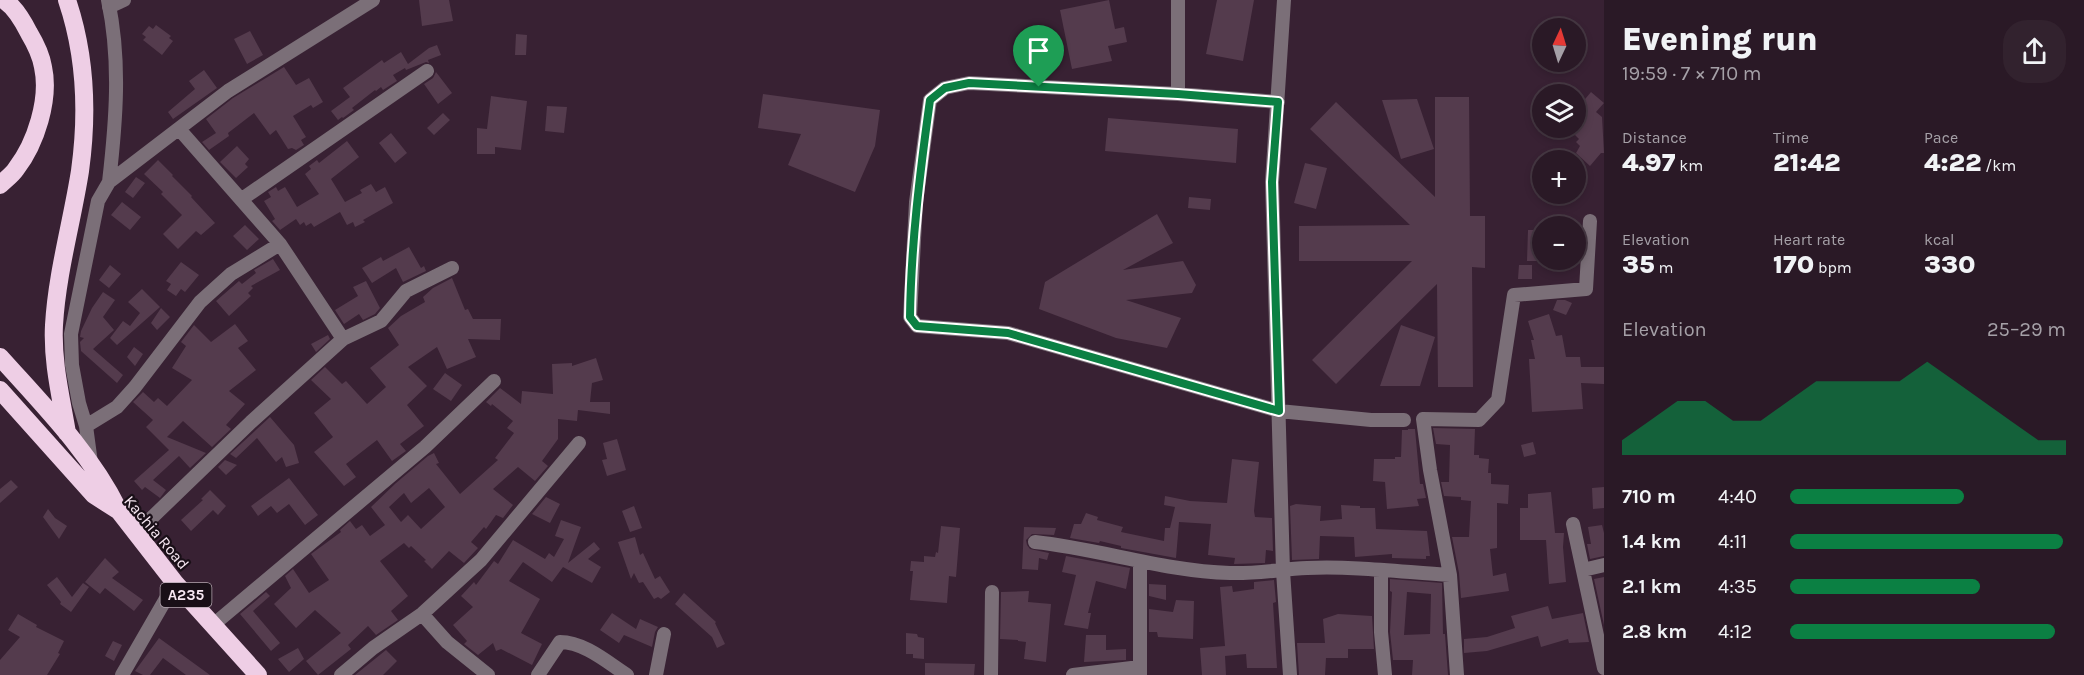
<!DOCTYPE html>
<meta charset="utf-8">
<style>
:root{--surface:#2a1926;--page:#32222e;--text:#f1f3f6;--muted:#a5a0a7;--line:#463843;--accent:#0b8043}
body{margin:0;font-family:Karla,sans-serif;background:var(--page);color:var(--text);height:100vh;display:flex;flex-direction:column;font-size:22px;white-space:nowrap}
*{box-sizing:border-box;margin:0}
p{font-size:20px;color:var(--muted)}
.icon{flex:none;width:33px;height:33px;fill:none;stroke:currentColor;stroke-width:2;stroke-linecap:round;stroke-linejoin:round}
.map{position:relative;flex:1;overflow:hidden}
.drawer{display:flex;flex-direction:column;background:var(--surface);width:480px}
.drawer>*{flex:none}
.needle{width:39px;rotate:4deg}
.controls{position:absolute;left:1532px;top:18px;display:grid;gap:12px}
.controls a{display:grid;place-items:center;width:54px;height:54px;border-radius:50%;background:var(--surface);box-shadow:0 3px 9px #0003,0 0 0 2px var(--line);font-size:30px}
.pin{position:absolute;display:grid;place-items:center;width:51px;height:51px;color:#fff;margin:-62px -26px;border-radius:50% 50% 50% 0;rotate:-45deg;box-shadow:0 0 6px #0007}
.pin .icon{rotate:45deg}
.round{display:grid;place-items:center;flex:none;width:63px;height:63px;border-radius:24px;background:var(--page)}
.head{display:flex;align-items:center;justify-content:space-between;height:102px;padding:0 18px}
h1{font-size:33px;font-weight:800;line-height:45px}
.metrics{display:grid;grid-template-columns:repeat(3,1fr);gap:9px;height:102px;padding:6px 18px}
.metrics div{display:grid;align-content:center}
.metrics b{font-size:26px;font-weight:800}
.metrics small{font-size:16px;font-weight:400}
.metrics p{font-size:16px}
.chart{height:168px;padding:12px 18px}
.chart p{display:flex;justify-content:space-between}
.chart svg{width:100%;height:108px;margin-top:6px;fill:var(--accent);opacity:.7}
ul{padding:0 18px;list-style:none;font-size:20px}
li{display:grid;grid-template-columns:96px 72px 1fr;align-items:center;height:45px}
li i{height:15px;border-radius:8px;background:var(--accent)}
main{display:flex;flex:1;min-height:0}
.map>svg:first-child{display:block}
.building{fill:#543b4d;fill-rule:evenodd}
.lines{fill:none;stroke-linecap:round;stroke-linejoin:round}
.minor{stroke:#7b6f78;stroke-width:14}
.highway{stroke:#eecee5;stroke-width:18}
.route-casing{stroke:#fff;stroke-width:12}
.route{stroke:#0b8043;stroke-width:8}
.labels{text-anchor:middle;stroke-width:4.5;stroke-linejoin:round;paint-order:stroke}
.shield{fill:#190f17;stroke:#b4a6b0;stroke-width:1.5}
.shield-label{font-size:15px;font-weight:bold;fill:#f7e7f2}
.street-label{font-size:16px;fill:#f7e7f2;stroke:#190f17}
</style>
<main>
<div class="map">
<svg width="1604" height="675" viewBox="0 0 1604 675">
<rect width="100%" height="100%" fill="#382133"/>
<path class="building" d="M419,0H449L453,21L422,26Z
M1109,0L1115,29L1124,27L1127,42L1108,46L1112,61L1072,69L1060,10Z
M1217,0H1254L1243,61L1206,54Z
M156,25L171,36L169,38L173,41L162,55L143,40L146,37L142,34L149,26L153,29Z
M250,31L263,55L247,64L234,39Z
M516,34L527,35L526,55H515Z
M437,45L441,55L428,60L429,63L426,62L406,70L405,68L393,75L397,81L383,90L381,87L376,91L375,90L352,108L354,110L343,118L342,117L338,120L331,111L350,97L343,88L382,60L384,63L401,52L408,64L429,48Z
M284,67L296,85L309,78L323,102L313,108L311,105L293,116L306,137L301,140L304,145L296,150L292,148L288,149L276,130L270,135L254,113L228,133L229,136L209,150L202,142L216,133L206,119L233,98Z
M204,70L217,88L173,119L168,112L195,89L189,81Z
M436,72L452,93L438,104L424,84L433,78Z
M1591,92L1604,103L1596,112L1602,117L1604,153H1601L1590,166L1576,153L1580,146L1576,142L1579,139L1575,135V111Z
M763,94L880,110L875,146L855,192L788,165L801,134L758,128Z
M491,96L527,101L521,150L495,147V154H477V128L487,129Z
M1435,97H1469L1470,216H1485V268L1472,267L1473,387H1438L1437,284L1336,384L1312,360L1412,261H1299V226L1410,225L1310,129L1336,102L1435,197Z
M1417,99L1434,149L1401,159L1382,100Z
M547,106L567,107L564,133L545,131Z
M443,113L450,120L434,135L427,128Z
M1108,118L1238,129L1236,163L1105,151Z
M391,133L407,153L395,163L379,143Z
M347,141L359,157L331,179L345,202L362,193L360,190L371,184L376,192L385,187L393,203L363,220L365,222L355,227L353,222L347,225L340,212L314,227L311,223L306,226L304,222L300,225L296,219L280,230L272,221L275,219L264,201L271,197L268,192L276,187L278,191L285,187L297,207L319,194L305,174L311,169L309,166L317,160L319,163Z
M237,146L249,159L245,164L248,167L236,178L220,162Z
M158,160L173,175L172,176L192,196L191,197L215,223L201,235L196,231L178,249L163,234L182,215L161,194L163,192L144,174Z
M1305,163L1327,168L1316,209L1294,203Z
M136,177L145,183L133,198L125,192Z
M1189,197L1211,199L1210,210L1188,208Z
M122,202L141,217L130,230L111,215Z
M1157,214L1173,243L1123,270L1183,261L1196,285L1192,293L1126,300L1181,318L1167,348L1116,338L1039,309L1045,282Z
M245,225L259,239L247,250L233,236Z
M1528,230H1542V261H1527Z
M409,247L421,268L424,266L426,271L403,282L396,268L372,283L362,268L381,257L383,261Z
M273,259L280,270L251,286L253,288L248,293L251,296L229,316L216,301L239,281L242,284L256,273L254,270Z
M181,262L199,275L185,292L181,289L176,296L167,290L171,284L166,281Z
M110,265L121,274L109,288L99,280Z
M1519,265H1532V279H1518Z
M452,278L465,310L468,309L473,319H501L500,340L468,339L476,357L447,369L437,347L408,367L427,386L407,405L424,426L400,444L406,451L392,461L377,440L346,464L356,477L344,486L314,452L333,437L314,413L331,399L311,380L325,367L342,384L346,381L367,404L386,387L370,368L399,345L388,328L401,316L425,302L423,297L433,288Z
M366,281L380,308L375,314L363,320L359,314L344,324L335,310L358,296L353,287Z
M142,289L160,307L117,345L110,338L123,321L130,326L140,313L128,302Z
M103,292L115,300L103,317L114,330L93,349L123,375L117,383L81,351L80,342L84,338L80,337L81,331L92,308Z
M1557,300H1565L1572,303L1566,315L1553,310Z
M161,308L170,317L157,330L151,323Z
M1549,314L1556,336L1562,335L1566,357H1580L1581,367H1604V384L1581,383L1583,409L1532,412L1529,359H1535L1531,340H1534L1528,321Z
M235,324L248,341L238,348L256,370L229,391L245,404L226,425L231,429L212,447L183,421L167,437L206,453L190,468L179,456L153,480L166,490L160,498L145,487L142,490L134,481L169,450L146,427L153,420L133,402L143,392L154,402L158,398L167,406L192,380L172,368L186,346L181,342L194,325L211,342Z
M1401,325L1435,337L1420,386H1380Z
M328,335L330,339L316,352L311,344Z
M134,347L143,354L135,366L127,357Z
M596,358L603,380L592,383L590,402H610V414L578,410L577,421L558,419V439L542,461L548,466L535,481L518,467L493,489L513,505L503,518L496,515L486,529L484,527L471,542L478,548L464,563L449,551L432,569L424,561L426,560L411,546L409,548L404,543L380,561L408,596L391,611L398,620L376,635L368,626L348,645L351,649L318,675L306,661L341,633L315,610L296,628L274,604L291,588L285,576L293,569L309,593L329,580L311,554L341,532L340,530L350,521L356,529L362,525L370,536L385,525L371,507L396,483L428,456L434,453L439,463L436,464L460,494L498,460L495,458L514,433L507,428L513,421L492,404L491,406L486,402L500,388L521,404L522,391L553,394L552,364L572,363V366ZM429,488L445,507L421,529L408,515L401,522L389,507L404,493L411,503Z
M445,373L462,385L451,401L433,389Z
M270,417L294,445L299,463L286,467L282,457L276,462L257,438L236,458L230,454Z
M1433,428L1475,429L1474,455H1479V458L1489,459L1488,473H1491V484L1509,485L1508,504L1497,503V548L1490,549L1493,576L1506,573L1509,591L1461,598L1459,573L1452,537H1469L1471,501L1461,500V497L1444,496L1441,482H1449L1450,445L1436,444Z
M1408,429H1415L1420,484H1423L1426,498L1417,499L1419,506L1387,509L1385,482L1373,481L1374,459H1395V457H1401L1402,430H1408Z
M617,439L626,470L607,476L602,460L607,459L603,443Z
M1533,442L1536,454L1524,457L1521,445Z
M1232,459L1259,462L1254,511L1255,517L1272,518L1273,551L1266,550L1265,563L1234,564L1235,558L1208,555L1211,524L1179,522L1176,558L1121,548V546L1100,541L1099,543L1070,538L1074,524H1081L1086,513L1098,517L1097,520L1123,527L1121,532L1164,541L1165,528H1170L1175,507L1164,505L1165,496L1190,501L1227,503Z
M225,460L237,465L226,475L218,467Z
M289,478L318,515L305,525L289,504L277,513L271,506L258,516L251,506Z
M11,480L18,487L0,503V489Z
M1604,487V508L1593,509L1592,488Z
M210,490L226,506L218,515L213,510L191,531L181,520L203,500L201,499Z
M1551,492L1555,533H1564L1563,547L1566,582L1549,584L1546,540H1520V508H1528V494Z
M546,497L560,504L550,523L532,514Z
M1296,504L1321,506L1320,521L1342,519L1341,505L1360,506V508H1375L1376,529L1427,531L1430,556H1426V559L1392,558V554L1355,557L1354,537L1320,536L1319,559L1292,560L1290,506Z
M634,506L642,528L630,532L622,511Z
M48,509L55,518L67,526L59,539L43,517Z
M561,520L581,527L568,563L594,542L600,549L588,559L601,567L592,583L563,567L552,582L523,562L509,581L540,599L521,633L542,644L532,665L501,649L496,651L493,643L478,655L464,644L467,641L453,625L473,607L461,596L474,582L476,585L494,561L498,564L513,540L545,559L549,553L554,557L564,539L555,536Z
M1602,525L1604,533V556L1590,559L1587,544H1591L1588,527Z
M941,526L960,528L956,577L949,576L947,603L910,600L913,571H910L911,561L924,562V556L935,557L936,552L938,553Z
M1024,527L1056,528L1054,535L1032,534L1026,540L1027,545L1030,549L1049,553L1047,560L1039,558L1038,570L1022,569Z
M635,537L640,555L643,553L655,579L660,576L670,592L661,599L658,597L654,599L643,582L639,583L634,573L631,579L618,542Z
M1066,556L1130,568L1126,589L1096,581L1088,613H1091L1088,629L1064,625L1076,575L1062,572Z
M105,558L119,572L112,578L143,600L134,611L105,588L100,594L85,582Z
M57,577L72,597L83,583L89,587L71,612L60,604L61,602L47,585Z
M1604,577V625L1594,579Z
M1390,579L1442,583L1443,634H1445L1448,675H1412L1413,660H1393L1390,632L1392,592L1390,591ZM1407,592L1431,594L1430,634L1404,635Z
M1274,580L1276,602L1273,603L1277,668H1247L1246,654L1225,656L1226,675H1202L1200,648L1225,646L1220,587L1232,586L1233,592L1254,589V582Z
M1149,584L1166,585V600L1149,596Z
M1029,591L1028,602L1051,604L1046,662L1024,659L1026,642L1018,641V640L1000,639L1001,592Z
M266,592L270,596L253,611L280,643L271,651L240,614Z
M684,593L716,622L715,623L725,644L717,648L712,637L675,604Z
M1176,600L1194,601L1193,639L1158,637L1157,632H1149V609L1173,612Z
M1548,606L1552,619L1583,613L1589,642L1569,643L1568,639L1541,647L1538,636L1487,651L1464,653V639L1487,637L1515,628L1511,616Z
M612,613L636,629L640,619L658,627L655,632L652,647L624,635L619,643L600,630Z
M18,614L37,625L36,627L64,641L58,653L60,654L47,675H0V660L20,637L8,630Z
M1338,614L1372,616L1374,649H1348V658H1326L1325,675H1299L1297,643H1325L1323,619Z
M906,633L917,634L918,637L924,638V659L913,658V654H906Z
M1086,635H1106V650L1126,649V660L1084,662Z
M159,638L210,675H186L163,658L150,675H143L135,671Z
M113,641L122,645L114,661L105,656Z
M298,648L304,659L289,672L278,659Z
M386,650L397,661L383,675H355Z
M925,663L975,664L974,675H925Z"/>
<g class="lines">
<path class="minor" d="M108,0C121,61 116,121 109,182
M1178,0V94
M1284,0L1272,182L1283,571L1290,675
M109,7L124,0
M1278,102L1178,94L969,83L945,88L930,100L916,202L910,317L917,326L1008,333L1279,411L1371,420H1404
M179,129L280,244L343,339
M242,199L427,71
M86,426L117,407L135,387L200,302L231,274L280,244
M91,463L86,426L79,403L72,365L71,334L98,201L109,182L228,91L373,0
M1573,524L1604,668
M136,533L251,422L343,339L381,321L406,291L452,268
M1035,542C1101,549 1163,571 1230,573C1256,574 1282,569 1307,568C1355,566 1402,572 1450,575
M1140,561V675
M1381,570V632L1385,675
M1583,570L1604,565
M422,614L447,642L488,675
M213,625L425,447L494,381
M122,675L175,583
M341,675L373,648L422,614L481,560L579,443
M538,675L560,642C584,642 607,662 627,675
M656,675L664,634
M991,675L992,592
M1073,675L1140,667
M1457,675L1450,575L1430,470L1423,419L1479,420L1498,400L1514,295L1586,289L1590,221"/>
<path class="highway" d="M0,185C5,180 12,175 16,169C36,143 50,99 43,67C41,55 35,43 29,33C23,21 15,7 4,0
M0,357C42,404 90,452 118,509
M0,390L94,495L119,511L175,583L258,675
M67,433C61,397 52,362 54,325C57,273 72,222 80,171C88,113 86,56 67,0"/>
</g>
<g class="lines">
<g class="route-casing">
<path id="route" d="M969,83L1178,94L1278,102L1272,182L1279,411L1008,333L917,326L910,317C911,244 920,172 930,100L945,88Z"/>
</g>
<use href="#route" class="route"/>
</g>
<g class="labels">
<rect class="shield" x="160.5" y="583" width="51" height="24" rx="4.5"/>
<g class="shield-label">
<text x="186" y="600">A235</text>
</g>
<g class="street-label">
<text transform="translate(157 532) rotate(50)" y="6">Kachia Road</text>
</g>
</g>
</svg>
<div class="controls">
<a><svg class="needle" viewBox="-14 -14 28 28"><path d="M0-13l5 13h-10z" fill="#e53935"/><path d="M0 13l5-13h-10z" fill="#a5a0a7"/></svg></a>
<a><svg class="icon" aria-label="layers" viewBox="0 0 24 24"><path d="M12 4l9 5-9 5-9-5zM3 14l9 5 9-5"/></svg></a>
<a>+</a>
<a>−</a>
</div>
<div class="pin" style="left:1039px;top:87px;background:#1e9e55"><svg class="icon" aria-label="arrive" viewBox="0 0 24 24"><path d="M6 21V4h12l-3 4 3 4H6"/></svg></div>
</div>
<section class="drawer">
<div class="head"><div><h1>Evening run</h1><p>19:59 · 7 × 710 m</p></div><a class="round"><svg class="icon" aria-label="share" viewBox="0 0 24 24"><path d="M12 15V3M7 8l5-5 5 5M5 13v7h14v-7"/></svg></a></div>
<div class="metrics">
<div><p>Distance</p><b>4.97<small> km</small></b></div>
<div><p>Time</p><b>21:42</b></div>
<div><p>Pace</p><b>4:22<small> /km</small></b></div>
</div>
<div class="metrics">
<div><p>Elevation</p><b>35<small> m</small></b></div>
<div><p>Heart rate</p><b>170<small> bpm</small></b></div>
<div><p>kcal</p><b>330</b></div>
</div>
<div class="chart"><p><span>Elevation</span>25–29 m</p>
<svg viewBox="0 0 160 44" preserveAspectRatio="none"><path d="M0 44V38L10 30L20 22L30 22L40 30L50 30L60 22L70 14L80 14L90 14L100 14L110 6L120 14L130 22L140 30L150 38L160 38V44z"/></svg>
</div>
<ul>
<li><b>710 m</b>4:40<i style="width:63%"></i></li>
<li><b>1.4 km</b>4:11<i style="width:99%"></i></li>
<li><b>2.1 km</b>4:35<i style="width:69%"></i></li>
<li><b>2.8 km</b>4:12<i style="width:96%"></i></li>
</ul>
</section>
</main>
